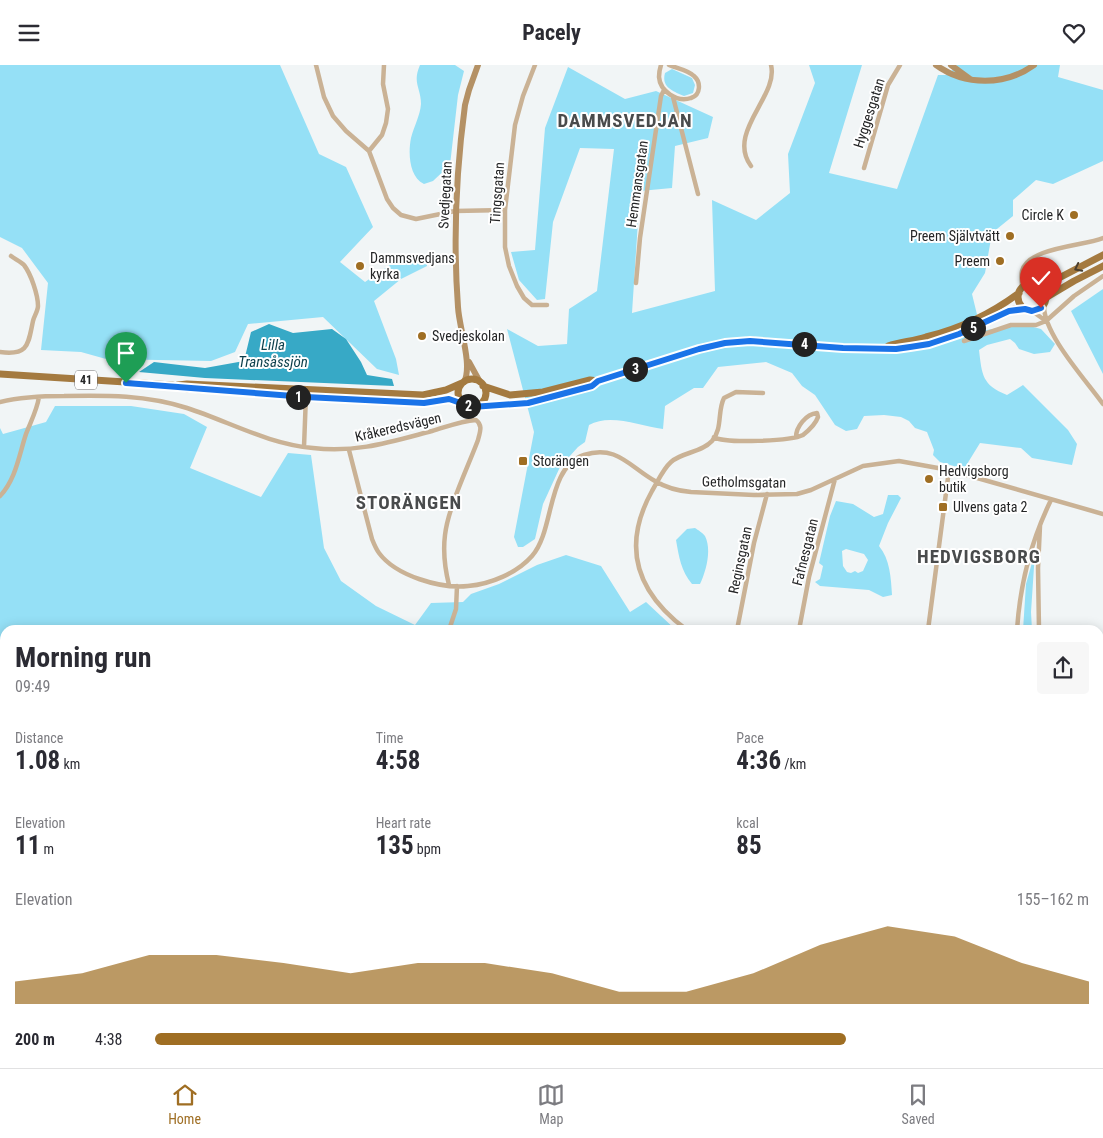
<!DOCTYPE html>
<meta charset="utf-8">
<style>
:root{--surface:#fff;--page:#f7f7f7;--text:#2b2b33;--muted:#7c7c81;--line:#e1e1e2;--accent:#9f6e23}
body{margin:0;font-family:"Roboto Condensed",sans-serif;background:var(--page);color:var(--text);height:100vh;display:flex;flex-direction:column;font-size:19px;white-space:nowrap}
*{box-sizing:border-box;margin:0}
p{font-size:16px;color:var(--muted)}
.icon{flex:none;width:28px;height:28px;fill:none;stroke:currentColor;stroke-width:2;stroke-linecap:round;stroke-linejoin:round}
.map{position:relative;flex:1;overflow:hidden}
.panel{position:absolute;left:0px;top:560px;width:1104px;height:444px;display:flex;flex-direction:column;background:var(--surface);border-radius:15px 15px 0 0;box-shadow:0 2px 12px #0003}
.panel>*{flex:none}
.pin{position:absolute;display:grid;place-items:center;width:42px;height:42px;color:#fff;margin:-51px -21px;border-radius:50% 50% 50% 0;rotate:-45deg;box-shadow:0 0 5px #0007}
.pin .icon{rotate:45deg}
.km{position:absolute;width:25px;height:25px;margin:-12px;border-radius:50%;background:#222;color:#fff;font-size:14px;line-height:25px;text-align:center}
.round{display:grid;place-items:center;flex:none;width:52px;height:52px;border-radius:5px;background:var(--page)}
.summary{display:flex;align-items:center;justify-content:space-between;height:85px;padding:0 15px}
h1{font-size:28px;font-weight:700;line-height:38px}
.stats{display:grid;grid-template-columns:repeat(3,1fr);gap:8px;height:85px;padding:5px 15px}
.stats div{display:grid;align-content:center}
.stats b{font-size:25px;font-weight:700}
.stats small{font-size:14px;font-weight:400}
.stats p{font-size:14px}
.chart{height:140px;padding:10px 15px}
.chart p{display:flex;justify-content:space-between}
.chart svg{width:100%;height:90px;margin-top:5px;fill:var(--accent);opacity:.7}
ul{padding:0 15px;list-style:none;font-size:16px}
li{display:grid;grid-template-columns:80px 60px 1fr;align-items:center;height:38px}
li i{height:12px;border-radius:6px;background:var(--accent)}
header{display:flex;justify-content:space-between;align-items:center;height:65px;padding:0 15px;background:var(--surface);font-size:22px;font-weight:700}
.tab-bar{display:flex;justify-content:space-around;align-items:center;height:70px;border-top:1px solid var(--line);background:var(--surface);font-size:14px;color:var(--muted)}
.tab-bar a{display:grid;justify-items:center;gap:2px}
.tab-bar .selected{color:var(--accent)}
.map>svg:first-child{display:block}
.green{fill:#95e0f6;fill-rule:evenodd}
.water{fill:#37a9c6}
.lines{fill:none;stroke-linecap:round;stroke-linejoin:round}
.street{stroke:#cab295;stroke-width:4.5}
.secondary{stroke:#b49165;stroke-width:6}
.primary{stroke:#a47a40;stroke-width:7}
.oneway{stroke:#4b3f2e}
.route-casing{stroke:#fff;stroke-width:10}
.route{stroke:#1a73e8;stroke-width:6}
.poi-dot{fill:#9f6e23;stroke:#fff;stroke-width:2}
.labels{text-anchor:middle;stroke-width:4;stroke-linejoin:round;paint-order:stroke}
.shield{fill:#fff;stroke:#666768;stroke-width:1}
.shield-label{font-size:12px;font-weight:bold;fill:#252627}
.street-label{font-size:14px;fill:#252627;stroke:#fff}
.poi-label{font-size:14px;fill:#252627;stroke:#fff;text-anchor:start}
.water-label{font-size:15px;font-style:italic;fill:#0b3e4a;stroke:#fff}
.district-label{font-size:19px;font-weight:bold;letter-spacing:1px;fill:#494b4c;stroke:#fff}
</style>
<header><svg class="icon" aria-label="menu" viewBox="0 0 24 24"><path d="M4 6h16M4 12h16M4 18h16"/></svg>Pacely<svg class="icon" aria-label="heart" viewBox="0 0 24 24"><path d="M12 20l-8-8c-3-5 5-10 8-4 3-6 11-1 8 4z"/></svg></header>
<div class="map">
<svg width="1103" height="1003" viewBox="0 0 1103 1003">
<rect width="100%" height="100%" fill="#f1f5f6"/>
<path class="green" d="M0,0H280L319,89L346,102L373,162L340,197L365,217L390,200L427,195V201L401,214L374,236L396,294L399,310L377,304L323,252L248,259L235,287L211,296L106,294L81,287L41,285L48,218L22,183L0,172Z
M420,0H455L464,6L458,30L450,100L433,116L424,119C409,112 408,88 411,73C414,61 420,51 421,39C421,23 412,18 420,0Z
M809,0H862L829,108L897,124L938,10H947L957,0H1060L1058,12L1103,25V96L1053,119L1036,115L1013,135V151L992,168L985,208L972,229L981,266L1022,259L1041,264L1055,279L1050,287L1034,289L1019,284L1015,278L1010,274L987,280L979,285C982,310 982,320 1007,330L1023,320L1068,365L1077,379L1072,400L1032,393L1021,383L980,378L964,404L940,397L933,390L934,385L927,367L915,363L909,356L901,352L884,350L864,351L857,364L846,366L835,360L815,330L802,321L792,308L766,297L718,302L703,323H694L665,341L663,364C640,361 610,348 589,360L585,377L578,382L560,402L543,439L535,474L523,482H518L514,472L534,367L507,264L538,281L567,279L569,244L597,226L614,84L580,83L553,157L545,234L537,235L519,215L511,187L535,185L545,63L568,2L625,34L656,26L713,52L708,73L675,81L672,123L640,126L632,248L715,226L712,135L756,155L790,128L788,89L815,18Z
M672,4L692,13L695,20L693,28L684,31C673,26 661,22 665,8Z
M1103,224V309L1071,246Z
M55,341H131L184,349L207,362L190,403L261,432L288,388L311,390L324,483L341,516L376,541L415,560L431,538L463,537L471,529L499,519L537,500L566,490L601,501L630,547L646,537L676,565H5V694L0,691V363L3,369L46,357Z
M888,430H898L901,433L888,458L879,481C890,494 891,513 892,530L883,532L869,525L820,521L815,517L820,514L823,501L819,498L830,451L836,436L853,439L874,452L883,449ZM846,484L864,489L868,495L863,506L858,508L855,506L851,508L847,507L843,501L842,486Z
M695,463C698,465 703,468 705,471C712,485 706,506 700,519H692C681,506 679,492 676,475L687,464Z
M1035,487L1031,547L1032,565H1023L1026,519Z
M1099,641H1103V713L1099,735Z
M0,816L2,823H5V999H315V1003H0Z
M377,999H1074L1077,1003H378Z"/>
<path class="water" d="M269,259L293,268L332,264L346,274L361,297L367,310L392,314L394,321L205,313L139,307L154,297L205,303L244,296L251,267Z
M315,999H377L378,1003H315Z"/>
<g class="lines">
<path class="street" d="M316,0L324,32L333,51L346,66L369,86L387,134L393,143L401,150L416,154L455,146L505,145
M535,0L523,31L515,60L505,145V182L509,201L517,221L524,233L532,240H547
M661,0C660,3 659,8 659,12C660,26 677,38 691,33C701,30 701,17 694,11C688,5 676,3 669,0
M673,32L698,129
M369,86L382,70L386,58L388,44L383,19L384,0
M751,101C726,67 779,31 771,0
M864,103L888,20L900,0
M1027,199L1032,218
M636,218L640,173L661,31L664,25
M1022,222C1022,217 1021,211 1022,206C1028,182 1084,181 1103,173
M1044,240C1043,269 1086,315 1103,339
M1032,246L1046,256
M964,276L1011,260H1036L1046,256L1074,231L1103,211
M0,287C29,291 28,279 33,256C34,251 38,246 38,241C38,230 31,209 24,200C21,197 15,194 11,191
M0,337C21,332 43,331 64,331C106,330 147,330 187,343C230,357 268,379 313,383C357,388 390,377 432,366C446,362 461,356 476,355C483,360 480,367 478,375C468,402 448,443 445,470C443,486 445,504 449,520
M714,372C725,379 791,376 803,370C808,366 816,358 818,352L817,348C806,349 796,362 796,372
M304,382L306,330
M349,385L372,474C374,479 376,484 379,488C396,511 441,524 468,521C491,519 517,508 532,491C555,465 546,403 584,390C616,379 630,402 655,416C665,422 678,426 691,427L754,430L797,429L811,425L863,401L899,396L949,405L1103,449
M0,431C16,414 19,390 26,369C31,356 37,345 39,332
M449,565L456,544L457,521
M687,565C637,528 621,482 652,426C658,416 663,404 671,397C682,387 701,388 712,376C723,363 717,347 724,333L736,327L763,328
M737,565L754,478L767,429
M799,565L809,512L835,414
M854,565L860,563L867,565
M928,565L949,405
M1017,565C1020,519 1031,476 1051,435
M1039,565L1038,503L1040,461
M0,717L5,722
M1099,784L1103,764
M1099,822L1103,824
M1099,988L1103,991
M268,1003V999"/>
<path class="secondary" d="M936,0C965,21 1005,21 1034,0
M951,0L970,14
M469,297L480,317
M464,317C473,300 459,263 458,242C453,174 456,107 465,40L469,25L478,0"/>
<path class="primary" d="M1037,218L1057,214L1103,190
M1018 232a14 14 0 1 1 28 0a14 14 0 1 1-28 0Z
M1047,232L1074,216L1103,201
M888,281C900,277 914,276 926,272C959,264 992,248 1019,228
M0,309L172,320L188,324L385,336L425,338L449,334L461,337
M458 328a14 14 0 1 1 28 0a14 14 0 1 1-28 0Z
M178,320L187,319L423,330L446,325L462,318
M483,321L510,330L543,327L590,315L598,316
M476,341C517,342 553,333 592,321L598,316L699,284L725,278L750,275L843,283L896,284L929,279L959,269L1003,248L1014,244H1025"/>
</g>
<defs><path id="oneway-chevron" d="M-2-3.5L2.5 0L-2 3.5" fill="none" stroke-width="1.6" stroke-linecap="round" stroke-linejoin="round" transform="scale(1.25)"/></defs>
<use class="oneway" href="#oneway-chevron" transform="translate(1078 203) rotate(153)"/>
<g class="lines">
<g class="route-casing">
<path id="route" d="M126,318L306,332L385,336L424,338L449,334L472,342L528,338L592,321L598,316L699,284L725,278L750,276L843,283L896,284L910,282L929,279L959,269L1009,246L1025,244L1032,246L1041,243"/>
</g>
<use href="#route" class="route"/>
</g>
<g class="poi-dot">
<circle cx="1074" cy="150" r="5"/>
<circle cx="1010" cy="171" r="5"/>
<circle cx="1000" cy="196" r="5"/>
<circle cx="360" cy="201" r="5"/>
<circle cx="422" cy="271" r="5"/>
<rect x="518" y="391" width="10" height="10" rx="2.5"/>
<circle cx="929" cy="414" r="5"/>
<rect x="938" y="437" width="10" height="10" rx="2.5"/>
</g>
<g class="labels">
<rect class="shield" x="75" y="305.5" width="22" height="19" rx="4"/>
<g class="shield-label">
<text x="86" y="319">41</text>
</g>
<g class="street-label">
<text transform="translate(869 48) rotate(-72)" y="5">Hyggesgatan</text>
<text transform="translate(637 119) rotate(-82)" y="5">Hemmansgatan</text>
<text transform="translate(497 128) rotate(-86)" y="5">Tingsgatan</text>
<text transform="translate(445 130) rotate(-87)" y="5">Svedjegatan</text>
<text transform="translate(398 362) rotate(-13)" y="5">Kråkeredsvägen</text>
<text transform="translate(744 417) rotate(1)" y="5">Getholmsgatan</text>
<text transform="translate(805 487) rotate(-76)" y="5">Fafnesgatan</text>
<text transform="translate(740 495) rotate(-78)" y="5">Reginsgatan</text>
</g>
<g class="poi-label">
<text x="1064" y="155" text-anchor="end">Circle K</text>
<text x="1000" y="176" text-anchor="end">Preem Självtvätt</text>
<text x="370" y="198">Dammsvedjans<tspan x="370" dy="16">kyrka</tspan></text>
<text x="990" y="201" text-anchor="end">Preem</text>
<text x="432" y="276">Svedjeskolan</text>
<text x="533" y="401">Storängen</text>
<text x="939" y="411">Hedvigsborg<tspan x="939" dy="16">butik</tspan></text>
<text x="953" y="447">Ulvens gata 2</text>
</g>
<g class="water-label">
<text x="273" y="285">Lilla<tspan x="273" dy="17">Transåssjön</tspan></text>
</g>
<g class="district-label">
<text x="625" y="62">DAMMSVEDJAN</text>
<text x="409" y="444">STORÄNGEN</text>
<text x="979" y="498">HEDVIGSBORG</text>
</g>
</g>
</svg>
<div class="pin" style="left:126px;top:318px;background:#1e9e55"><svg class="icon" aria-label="arrive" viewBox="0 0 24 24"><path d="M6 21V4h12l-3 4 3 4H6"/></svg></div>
<div class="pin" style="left:1041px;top:243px;background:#d93025"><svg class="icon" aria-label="check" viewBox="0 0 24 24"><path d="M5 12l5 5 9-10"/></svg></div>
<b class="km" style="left:298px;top:332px">1</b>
<b class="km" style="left:468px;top:341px">2</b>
<b class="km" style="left:635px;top:304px">3</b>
<b class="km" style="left:804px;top:279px">4</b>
<b class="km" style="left:973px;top:263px">5</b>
<section class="panel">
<div class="summary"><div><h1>Morning run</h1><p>09:49</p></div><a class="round"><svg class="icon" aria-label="share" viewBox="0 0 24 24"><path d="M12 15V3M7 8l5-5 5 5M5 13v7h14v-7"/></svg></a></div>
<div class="stats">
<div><p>Distance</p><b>1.08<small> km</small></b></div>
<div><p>Time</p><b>4:58</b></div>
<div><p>Pace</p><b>4:36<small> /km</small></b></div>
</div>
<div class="stats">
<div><p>Elevation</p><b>11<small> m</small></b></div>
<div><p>Heart rate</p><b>135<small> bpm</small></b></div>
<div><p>kcal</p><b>85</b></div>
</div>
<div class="chart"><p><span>Elevation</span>155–162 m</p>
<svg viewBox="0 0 160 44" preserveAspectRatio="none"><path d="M0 44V33L10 29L20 20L30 20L40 24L50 29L60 24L70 24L80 29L90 38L100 38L110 29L120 15L130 6L140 11L150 24L160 33V44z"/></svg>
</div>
<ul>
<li><b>200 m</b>4:38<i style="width:74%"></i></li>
</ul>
</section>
</div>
<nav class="tab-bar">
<a class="selected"><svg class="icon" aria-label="home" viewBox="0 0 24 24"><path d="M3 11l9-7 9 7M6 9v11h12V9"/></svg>Home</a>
<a><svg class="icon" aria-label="map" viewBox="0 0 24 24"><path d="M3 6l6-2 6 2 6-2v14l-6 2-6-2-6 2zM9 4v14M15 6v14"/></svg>Map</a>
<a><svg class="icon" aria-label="saved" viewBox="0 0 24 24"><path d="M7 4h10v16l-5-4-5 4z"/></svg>Saved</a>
</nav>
